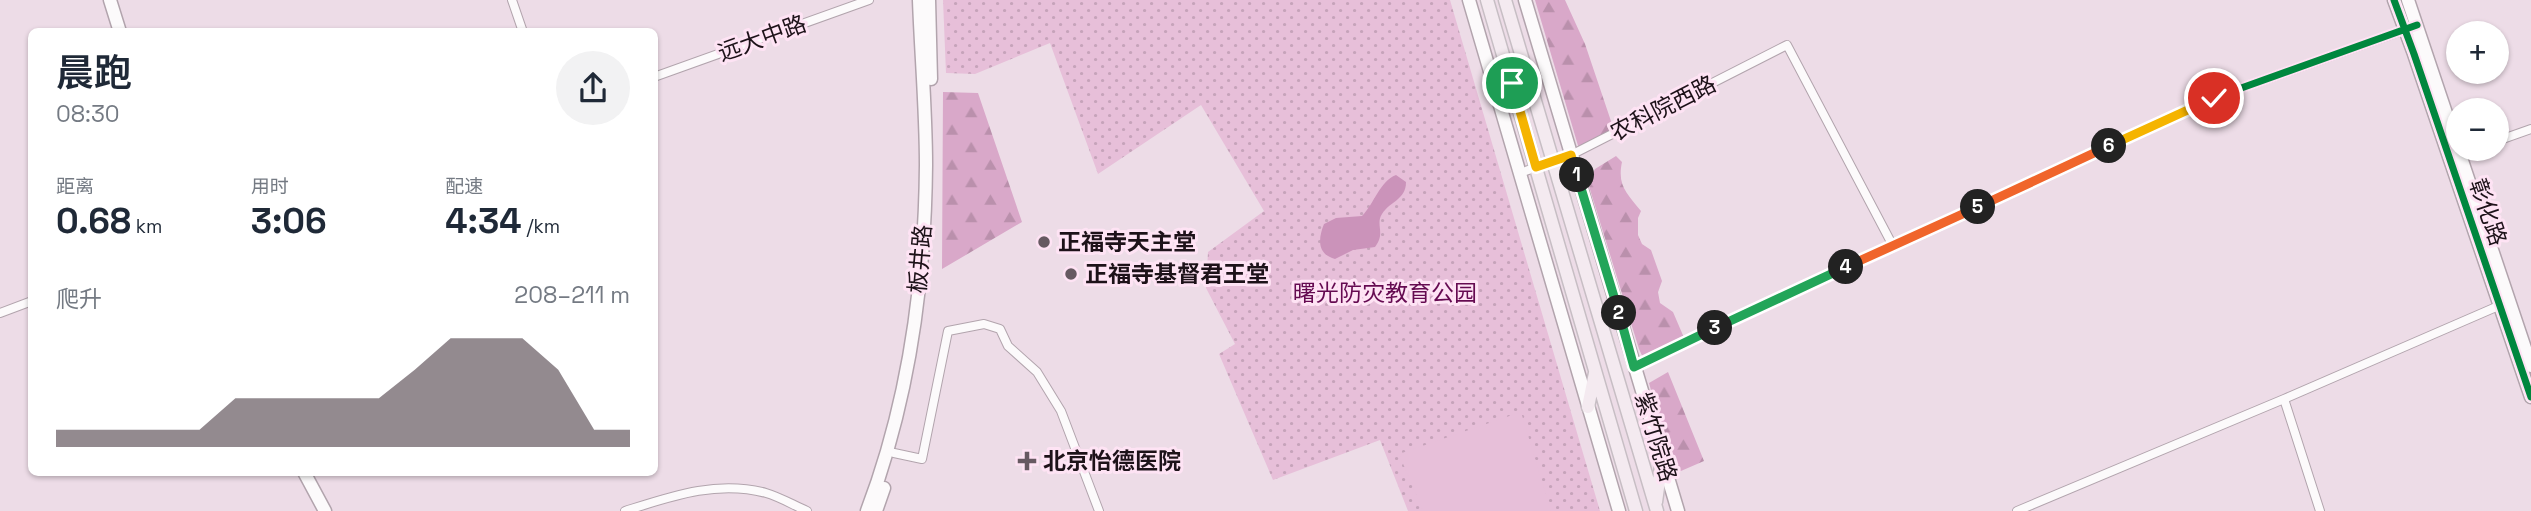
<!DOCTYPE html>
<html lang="zh">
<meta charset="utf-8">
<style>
:root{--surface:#fff;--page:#f2f2f3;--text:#1f2937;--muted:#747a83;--accent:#665961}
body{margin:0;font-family:"Space Grotesk","Noto Sans SC",sans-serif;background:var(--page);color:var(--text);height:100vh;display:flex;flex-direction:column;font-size:26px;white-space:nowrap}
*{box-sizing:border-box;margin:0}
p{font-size:23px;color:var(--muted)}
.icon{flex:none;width:38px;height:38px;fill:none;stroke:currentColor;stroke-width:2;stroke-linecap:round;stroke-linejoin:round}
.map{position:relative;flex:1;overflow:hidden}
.details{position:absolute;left:28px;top:28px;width:630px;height:448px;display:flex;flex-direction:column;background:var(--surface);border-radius:10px;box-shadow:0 2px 5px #0004}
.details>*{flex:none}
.fabs{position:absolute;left:2446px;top:21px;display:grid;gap:14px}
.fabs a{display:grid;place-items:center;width:63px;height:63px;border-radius:50%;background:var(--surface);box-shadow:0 2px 5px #0004;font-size:35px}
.pin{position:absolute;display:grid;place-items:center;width:60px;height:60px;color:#fff;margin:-30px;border:4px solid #fff;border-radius:50%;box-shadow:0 2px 7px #0007}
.km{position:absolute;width:35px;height:35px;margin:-18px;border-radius:50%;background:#222;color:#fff;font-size:19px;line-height:35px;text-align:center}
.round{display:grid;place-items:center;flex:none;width:74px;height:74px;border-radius:37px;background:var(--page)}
.overview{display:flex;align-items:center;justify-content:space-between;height:119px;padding:0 28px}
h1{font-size:38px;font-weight:600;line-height:52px}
.metrics{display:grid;grid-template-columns:repeat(3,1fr);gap:10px;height:119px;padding:7px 28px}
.metrics div{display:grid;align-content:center}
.metrics b{font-size:35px;font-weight:600}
.metrics small{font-size:19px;font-weight:400}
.metrics p{font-size:19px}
.chart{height:196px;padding:14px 28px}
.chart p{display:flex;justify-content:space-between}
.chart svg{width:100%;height:126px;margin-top:7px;fill:var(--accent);opacity:.7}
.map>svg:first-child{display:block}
.forest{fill:url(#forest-firs)}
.park{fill:url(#park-dots)}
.garden{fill:#e7bfd9}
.water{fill:#cb93ba}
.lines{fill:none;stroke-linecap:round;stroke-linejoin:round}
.street-casing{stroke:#b2a4ad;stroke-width:10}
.secondary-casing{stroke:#b2a4ad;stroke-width:15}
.primary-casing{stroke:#c7bec4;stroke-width:15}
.street{stroke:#fcfafb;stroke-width:8}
.secondary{stroke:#fcfafb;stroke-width:12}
.primary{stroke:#f4eaf0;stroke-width:12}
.cycleway-casing{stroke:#fee3f4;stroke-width:11}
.cycleway{stroke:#00873e;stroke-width:7}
.split-1-casing{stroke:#fff;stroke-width:14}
.split-2-casing{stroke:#fff;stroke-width:14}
.split-3-casing{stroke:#fff;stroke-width:14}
.split-4-casing{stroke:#fff;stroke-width:14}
.split-5-casing{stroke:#fff;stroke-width:14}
.split-6-casing{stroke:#fff;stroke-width:14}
.split-7-casing{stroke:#fff;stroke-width:14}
.split-1{stroke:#f5b400;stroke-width:9}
.split-2{stroke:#22a559;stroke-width:9}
.split-3{stroke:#22a559;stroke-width:9}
.split-4{stroke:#22a559;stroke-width:9}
.split-5{stroke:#f0652b;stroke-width:9}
.split-6{stroke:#f0652b;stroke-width:9}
.split-7{stroke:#f5b400;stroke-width:9}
.poi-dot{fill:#665961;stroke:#fee3f4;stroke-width:2.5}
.labels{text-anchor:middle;stroke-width:6;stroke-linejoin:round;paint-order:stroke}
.street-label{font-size:23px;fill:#1d1219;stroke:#fee3f4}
.poi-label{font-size:23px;font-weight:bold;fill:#1d1219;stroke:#fee3f4;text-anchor:start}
.park-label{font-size:23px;fill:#650a51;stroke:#fee3f4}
</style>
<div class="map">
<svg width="2531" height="511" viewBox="0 0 2531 511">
<defs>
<pattern id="forest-firs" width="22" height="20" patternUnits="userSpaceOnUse" patternTransform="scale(1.75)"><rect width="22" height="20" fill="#d9a8c9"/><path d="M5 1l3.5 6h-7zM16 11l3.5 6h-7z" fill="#ba90ac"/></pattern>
<pattern id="park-dots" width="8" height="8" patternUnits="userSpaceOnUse" patternTransform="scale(1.75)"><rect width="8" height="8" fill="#e7bfd9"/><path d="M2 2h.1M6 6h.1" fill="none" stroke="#c6a3ba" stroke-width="1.8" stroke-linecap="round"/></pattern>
</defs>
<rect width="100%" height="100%" fill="#eddce7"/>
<path class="forest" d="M1535,0H1565L1585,44L1614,130L1579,149Z
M943,92L978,93L1022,222L942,269Z
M1616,156L1622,162C1617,186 1627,193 1641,211L1638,218V235L1642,244L1651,250L1662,281L1658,292L1660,303L1673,312L1685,340L1644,360L1639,349L1588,183L1595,169Z
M1668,372L1704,461L1674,474L1649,383Z"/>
<path class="park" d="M943,0H1450L1600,511H1408L1380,440L1273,480L1219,354L1235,344L1206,288L1208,252L1264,211L1201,105L1098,174L1050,43L975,74L946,73Z"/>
<path class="garden" d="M1521,412L1551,511H1423L1399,454Z"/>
<path class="water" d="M1396,175L1406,182C1406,200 1390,201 1382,214C1375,225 1386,233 1375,247L1353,250L1335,259C1317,254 1318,239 1324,224L1336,218L1362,216C1374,204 1380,181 1396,175Z"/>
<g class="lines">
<g class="street-casing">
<path id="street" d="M512,0L523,32
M654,77L869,0
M2497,141L2531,129
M2456,156L2477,149
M1520,173L1571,155L1787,45L1893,246
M0,313L32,301
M1635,367L2219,96L2407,29
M2284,399L2320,511
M894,453L922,459L948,331L984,324L1000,329L1008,346L1037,372L1061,411L1099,511
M625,511C672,496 717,480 766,493C780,497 793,505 807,511
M2017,511L2284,399L2503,304"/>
</g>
<g class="secondary-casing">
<path id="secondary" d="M110,0L120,32
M929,0L931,79
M1469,0L1619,511
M1525,0L1678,511
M2394,0L2414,54L2531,397
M2408,0L2531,366
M304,472L325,511
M867,511C908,403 925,281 926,165C926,110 921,55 919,0
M876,511L884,488"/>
</g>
<g class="primary-casing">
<path id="primary" d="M1487,0L1636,511
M1505,0L1657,511
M1588,407L1595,373
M1656,502L1662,459"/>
</g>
<use href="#street" class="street"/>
<use href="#secondary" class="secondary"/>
<use href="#primary" class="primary"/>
<g class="cycleway-casing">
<path id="cycleway" d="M2394,0L2414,54L2531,397
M1635,367L2219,96L2417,25"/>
</g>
<use href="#cycleway" class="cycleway"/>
</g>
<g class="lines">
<g class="split-1-casing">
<path id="split-1" d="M1512,83L1536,167L1571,155L1577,175"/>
</g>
<g class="split-2-casing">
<path id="split-2" d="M1577,175L1619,313"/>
</g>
<g class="split-3-casing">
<path id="split-3" d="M1619,313L1634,367L1715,328"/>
</g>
<g class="split-4-casing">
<path id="split-4" d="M1715,328L1846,267"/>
</g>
<g class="split-5-casing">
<path id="split-5" d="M1846,267L1978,207"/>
</g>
<g class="split-6-casing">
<path id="split-6" d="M1978,207L2109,146"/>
</g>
<g class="split-7-casing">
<path id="split-7" d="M2109,146L2214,98"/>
</g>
<use href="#split-1" class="split-1"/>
<use href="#split-2" class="split-2"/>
<use href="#split-3" class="split-3"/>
<use href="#split-4" class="split-4"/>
<use href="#split-5" class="split-5"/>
<use href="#split-6" class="split-6"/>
<use href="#split-7" class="split-7"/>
</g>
<g class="poi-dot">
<circle cx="1044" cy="242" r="7"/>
<circle cx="1071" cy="274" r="7"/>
<path d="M1023.5 450.5h7v7h7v7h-7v7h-7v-7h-7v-7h7z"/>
</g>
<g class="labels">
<g class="street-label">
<text transform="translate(762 38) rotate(-20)" y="8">远大中路</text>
<text transform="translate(1663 108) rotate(-27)" y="8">农科院西路</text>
<text transform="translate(2488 212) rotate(71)" y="8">彰化路</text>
<text transform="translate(920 259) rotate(-85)" y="8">板井路</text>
<text transform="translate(1656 437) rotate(73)" y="8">紫竹院路</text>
</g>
<g class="poi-label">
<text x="1058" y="250">正福寺天主堂</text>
<text x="1085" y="282">正福寺基督君王堂</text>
<text x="1043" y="469">北京怡德医院</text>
</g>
<g class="park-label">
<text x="1385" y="301">曙光防灾教育公园</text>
</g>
</g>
</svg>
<div class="fabs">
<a>+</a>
<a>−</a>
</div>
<div class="pin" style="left:1512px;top:83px;background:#1e9e55"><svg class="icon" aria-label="arrive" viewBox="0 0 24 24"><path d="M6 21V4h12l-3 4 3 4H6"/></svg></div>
<div class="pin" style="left:2214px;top:98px;background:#d93025"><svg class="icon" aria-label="check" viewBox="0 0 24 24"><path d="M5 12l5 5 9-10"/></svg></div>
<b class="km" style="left:1577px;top:175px">1</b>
<b class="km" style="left:1619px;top:313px">2</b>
<b class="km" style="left:1715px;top:328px">3</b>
<b class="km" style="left:1846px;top:267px">4</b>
<b class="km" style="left:1978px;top:207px">5</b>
<b class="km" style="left:2109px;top:146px">6</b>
<section class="details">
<div class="overview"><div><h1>晨跑</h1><p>08:30</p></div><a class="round"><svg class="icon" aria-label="share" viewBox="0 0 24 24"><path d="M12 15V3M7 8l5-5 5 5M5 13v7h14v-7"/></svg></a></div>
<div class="metrics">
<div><p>距离</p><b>0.68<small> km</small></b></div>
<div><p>用时</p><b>3:06</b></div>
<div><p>配速</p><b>4:34<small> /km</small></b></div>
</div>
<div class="chart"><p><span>爬升</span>208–211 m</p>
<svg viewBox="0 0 160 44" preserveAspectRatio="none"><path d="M0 44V38L10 38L20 38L30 38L40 38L50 27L60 27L70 27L80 27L90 27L100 17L110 6L120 6L130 6L140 17L150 38L160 38V44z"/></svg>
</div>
</section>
</div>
